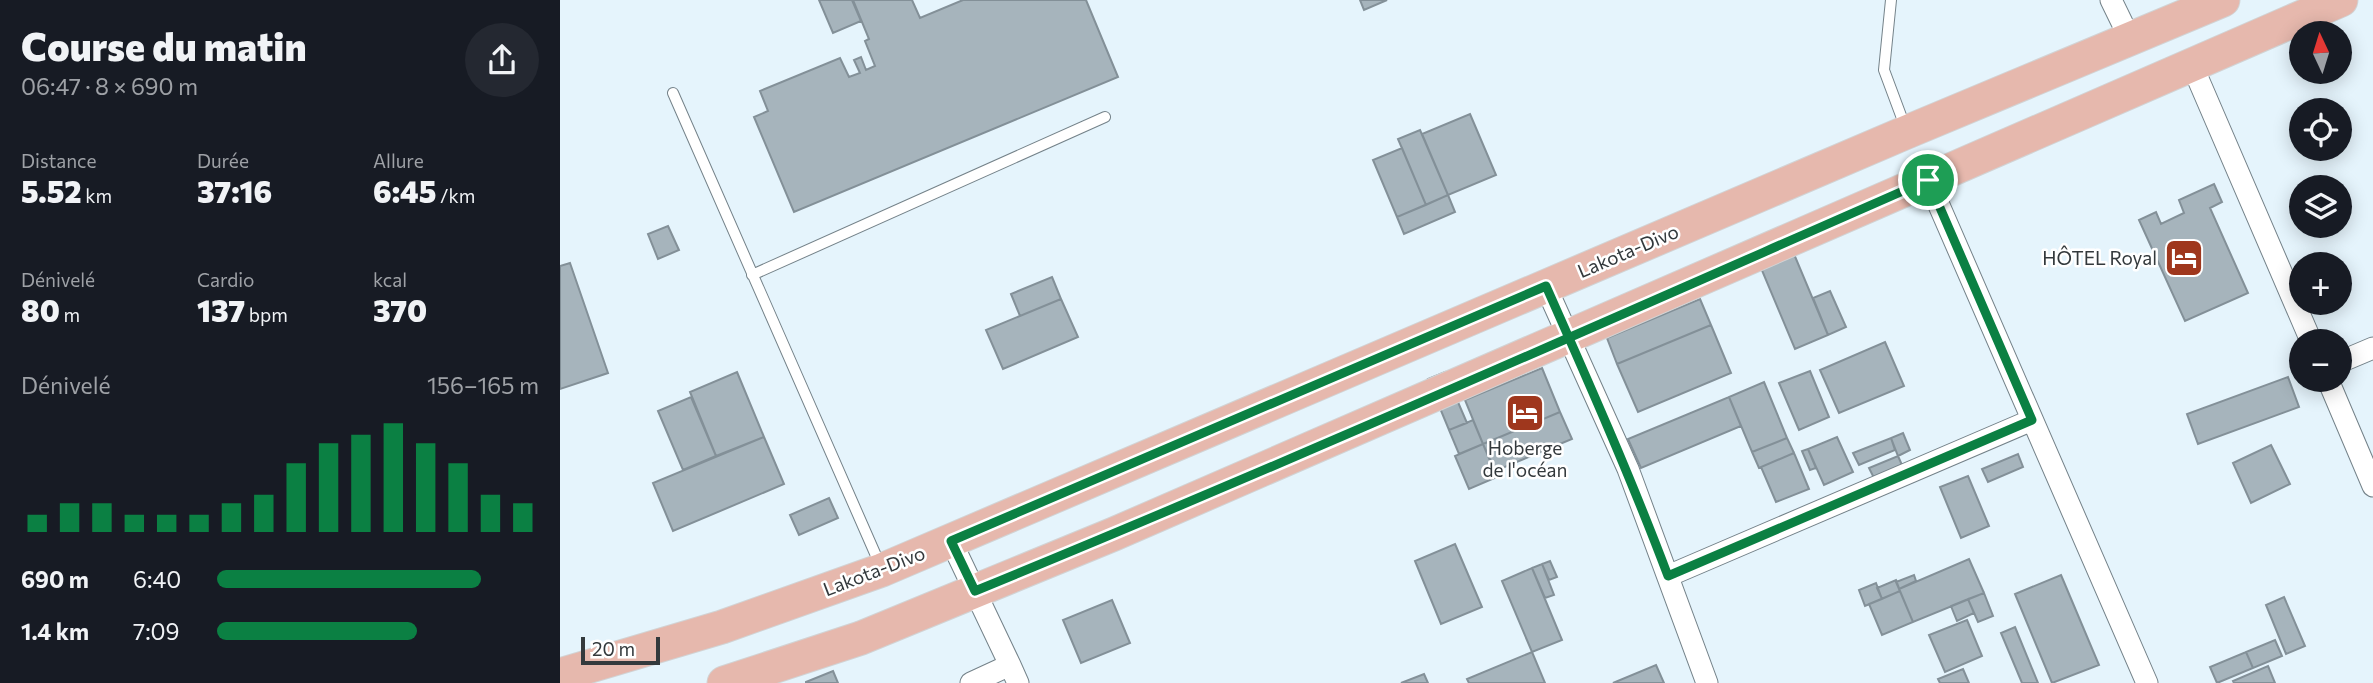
<!DOCTYPE html>
<html lang="fr">
<meta charset="utf-8">
<style>
:root{--surface:#171b24;--page:#242831;--text:#f1f3f6;--muted:#9ea1a6;--accent:#0b8043}
body{margin:0;font-family:Commissioner,sans-serif;background:var(--page);color:var(--text);height:100vh;display:flex;flex-direction:column;font-size:26px;white-space:nowrap}
*{box-sizing:border-box;margin:0}
p{font-size:23px;color:var(--muted)}
.icon{flex:none;width:38px;height:38px;fill:none;stroke:currentColor;stroke-width:2;stroke-linecap:round;stroke-linejoin:round}
.map{position:relative;flex:1;overflow:hidden}
.panel{display:flex;flex-direction:column;background:var(--surface);width:560px}
.panel>*{flex:none}
.needle{width:46px;rotate:356deg}
.buttons{position:absolute;left:1729px;top:21px;display:grid;gap:14px}
.buttons a{display:grid;place-items:center;width:63px;height:63px;border-radius:50%;background:var(--surface);box-shadow:0 4px 18px #0003;font-size:35px}
.scale{position:absolute;left:21px;bottom:18px;width:79px;box-sizing:border-box;padding-left:7px;border:4px solid #33393c;border-top:0;font-size:19px;line-height:24px;white-space:nowrap;color:#33393c;-webkit-text-stroke:5px #fff;paint-order:stroke}
.pin{position:absolute;display:grid;place-items:center;width:60px;height:60px;color:#fff;margin:-30px;border:4px solid #fff;border-radius:50%;box-shadow:0 2px 7px #0007}
.round{display:grid;place-items:center;flex:none;width:74px;height:74px;border-radius:37px;background:var(--page)}
.head{display:flex;align-items:center;justify-content:space-between;height:119px;padding:0 21px}
h1{font-size:38px;font-weight:800;line-height:52px}
.metrics{display:grid;grid-template-columns:repeat(3,1fr);gap:10px;height:119px;padding:7px 21px}
.metrics div{display:grid;align-content:center}
.metrics b{font-size:30px;font-weight:800}
.metrics small{font-size:19px;font-weight:400}
.metrics p{font-size:19px}
.chart{height:196px;padding:14px 21px}
.chart p{display:flex;justify-content:space-between}
.chart svg{width:100%;height:126px;margin-top:7px;stroke:var(--accent);stroke-width:6}
ul{padding:0 21px;list-style:none;font-size:23px}
li{display:grid;grid-template-columns:112px 84px 1fr;align-items:center;height:52px}
li i{height:18px;border-radius:9px;background:var(--accent)}
main{display:flex;flex:1;min-height:0}
.map>svg:first-child{display:block}
.building{fill:#a6b4bc;stroke:#839098;stroke-width:2}
.lines{fill:none;stroke-linecap:round;stroke-linejoin:round}
.service-casing{stroke:#748289;stroke-width:12}
.minor-casing{stroke:#748289;stroke-width:23}
.primary-casing{stroke:#d2d3d4;stroke-width:35}
.service{stroke:#fff;stroke-width:10}
.minor{stroke:#fff;stroke-width:21}
.primary{stroke:#e6b8ad;stroke-width:33}
.route-casing{stroke:#fff;stroke-width:14}
.route{stroke:#0b8043;stroke-width:9}
.labels{text-anchor:middle;stroke-width:5;stroke-linejoin:round;paint-order:stroke}
.street-label{font-size:19px;fill:#33393c;stroke:#fff}
.poi-label{font-size:19px;fill:#33393c;stroke:#fff;text-anchor:end}
</style>
<main>
<section class="panel">
<div class="head"><div><h1>Course du matin</h1><p>06:47 · 8 × 690 m</p></div><a class="round"><svg class="icon" aria-label="share" viewBox="0 0 24 24"><path d="M12 15V3M7 8l5-5 5 5M5 13v7h14v-7"/></svg></a></div>
<div class="metrics">
<div><p>Distance</p><b>5.52<small> km</small></b></div>
<div><p>Durée</p><b>37:16</b></div>
<div><p>Allure</p><b>6:45<small> /km</small></b></div>
</div>
<div class="metrics">
<div><p>Dénivelé</p><b>80<small> m</small></b></div>
<div><p>Cardio</p><b>137<small> bpm</small></b></div>
<div><p>kcal</p><b>370</b></div>
</div>
<div class="chart"><p><span>Dénivelé</span>156–165 m</p>
<svg viewBox="0 0 160 44" preserveAspectRatio="none"><path d="M5 44V38M15 44V34M25 44V34M35 44V38M45 44V38M55 44V38M65 44V34M75 44V31M85 44V20M95 44V13M105 44V10M115 44V6M125 44V13M135 44V20M145 44V31M155 44V34"/></svg>
</div>
<ul>
<li><b>690 m</b>6:40<i style="width:82%"></i></li>
<li><b>1.4 km</b>7:09<i style="width:62%"></i></li>
</ul>
</section>
<div class="map">
<svg width="1813" height="683" viewBox="0 0 1813 683">
<rect width="100%" height="100%" fill="#e5f4fc"/>
<path class="building" d="M259,0H292L301,21L273,33Z
M293,0H352L360,18L403,0H526L558,77L234,212L194,117L208,111L200,91L280,58L289,77L300,73L294,60L301,57L306,70L315,66L305,41L309,39Z
M800,0H827L804,10Z
M910,114L936,175L888,195L862,134Z
M860,130L888,195L866,205L838,139Z
M842,148L866,205L837,217L813,160Z
M1654,184L1662,202L1650,208L1688,293L1625,321L1579,220L1596,212L1601,224L1624,213L1619,200Z
M888,195L895,212L844,234L837,217Z
M108,226L119,250L98,259L88,234Z
M1234,254L1268,335L1235,349L1201,268Z
M10,263L48,373L0,389V266Z
M492,277L501,299L460,316L451,294Z
M1270,291L1286,327L1268,335L1253,298Z
M501,299L518,337L443,369L426,330Z
M1140,299L1151,325L1057,364L1047,338Z
M1151,325L1171,373L1078,412L1057,364Z
M1325,342L1344,386L1279,413L1260,370Z
M982,368L1000,412L923,444L905,400Z
M1250,371L1269,417L1239,430L1219,383Z
M177,372L204,437L156,456L130,392Z
M885,372L907,423L889,430L868,379Z
M1728,377L1739,407L1638,444L1627,414Z
M1204,382L1227,438L1192,452L1169,397Z
M131,397L156,456L123,470L98,411Z
M1169,397L1181,426L1081,468L1068,439Z
M1000,412L1012,439L935,471L923,444Z
M913,420L923,444L899,454L889,430Z
M1343,433L1350,450L1338,456L1331,438Z
M204,437L224,484L113,531L93,483Z
M1277,437L1293,472L1264,485L1248,449Z
M1227,438L1234,453L1199,468L1192,452Z
M1331,438L1335,450L1299,465L1293,453Z
M923,444L937,477L909,489L895,456Z
M1711,445L1730,484L1691,503L1673,463Z
M1248,449L1256,468L1250,470L1242,451Z
M1234,453L1249,489L1216,502L1201,467Z
M1458,454L1463,467L1428,482L1422,469Z
M1338,456L1342,465L1314,478L1309,468Z
M1408,476L1429,526L1401,538L1380,487Z
M269,498L278,518L239,535L230,515Z
M895,544L922,607L881,624L855,561Z
M1409,559L1424,593L1353,622L1339,589Z
M990,561L997,577L989,580L982,564Z
M982,564L994,595L985,598L972,568Z
M972,568L1002,640L972,652L942,581Z
M1354,575L1356,581L1339,589L1336,582Z
M1501,575L1539,665L1492,683L1455,594Z
M1336,580L1340,591L1322,599L1317,588Z
M1316,583L1322,599L1305,606L1299,590Z
M1340,591L1353,622L1322,635L1309,604Z
M1424,593L1433,616L1418,622L1408,599Z
M1724,597L1745,646L1726,654L1706,605Z
M1408,599L1414,613L1397,621L1391,606Z
M552,600L570,643L521,663L503,620Z
M1407,620L1422,656L1385,672L1369,635Z
M1455,627L1478,683H1462L1441,633Z
M1715,640L1722,656L1693,668L1686,652Z
M972,652L985,683H909L907,679Z
M1686,652L1693,668L1657,683L1650,667Z
M1096,665L1104,683H1053Z
M1708,666L1715,683H1674L1673,681Z
M1403,669L1409,683H1380L1378,679Z
M273,671L278,683H246V682Z
M864,674L868,683H841Z"/>
<g class="lines">
<g class="service-casing">
<path id="service" d="M1331,0L1324,70L1346,129
M113,93L321,567
M192,275L545,117"/>
</g>
<g class="minor-casing">
<path id="minor" d="M1551,0L1570,39
M1632,65L1751,341
M1368,180L1587,683
M986,287L1068,469L1147,683
M1780,362L1813,348
M1768,380L1813,486
M391,541L450,665
M1108,576L1472,420
M411,683L450,665L458,683"/>
</g>
<g class="primary-casing">
<path id="primary" d="M0,675L162,627L322,570L1347,132L1663,0
M164,683L301,638L554,534L1781,0"/>
</g>
<use href="#service" class="service"/>
<use href="#minor" class="minor"/>
<use href="#primary" class="primary"/>
</g>
<g class="lines">
<g class="route-casing">
<path id="route" d="M1368,180C1051,319 735,460 415,591L391,541L986,286C1029,383 1071,478 1108,576L1472,420L1368,180"/>
</g>
<use href="#route" class="route"/>
</g>
<defs>
<g id="hotel-square" transform="scale(2.0125)"><rect x="-9" y="-9" width="18" height="18" rx="4" fill="#9f371d" stroke="#fff"/><path d="M-6-4.5h1.5V1H6V5H4.5V3h-9V5H-6ZM-4 0a1.8 1.8 0 1 1 3.6 0ZM.5 0V-2.5h3Q6-2.5 6 0Z" fill="#fff"/></g>
</defs>
<g fill-rule="evenodd">
<use href="#hotel-square" x="1624" y="258"/>
<use href="#hotel-square" x="965" y="413"/>
</g>
<g class="labels">
<g class="street-label">
<text transform="translate(1068 251) rotate(-23)" y="7">Lakota-Divo</text>
<text transform="translate(314 571) rotate(-21)" y="7">Lakota-Divo</text>
</g>
<g class="poi-label">
<text x="1597" y="265">HÔTEL Royal</text>
<text x="965" y="455" text-anchor="middle">Hoberge<tspan x="965" dy="22">de l'océan</tspan></text>
</g>
</g>
</svg>
<div class="buttons">
<a><svg class="needle" viewBox="-14 -14 28 28"><path d="M0-13l5 13h-10z" fill="#e53935"/><path d="M0 13l5-13h-10z" fill="#9ea1a6"/></svg></a>
<a><svg class="icon" aria-label="locate" viewBox="0 0 24 24"><circle cx="12" cy="12" r="6"/><path d="M12 2v4M12 18v4M2 12h4M18 12h4"/></svg></a>
<a><svg class="icon" aria-label="layers" viewBox="0 0 24 24"><path d="M12 4l9 5-9 5-9-5zM3 14l9 5 9-5"/></svg></a>
<a>+</a>
<a>−</a>
</div>
<div class="scale">20 m</div>
<div class="pin" style="left:1368px;top:180px;background:#1e9e55"><svg class="icon" aria-label="arrive" viewBox="0 0 24 24"><path d="M6 21V4h12l-3 4 3 4H6"/></svg></div>
</div>
</main>
